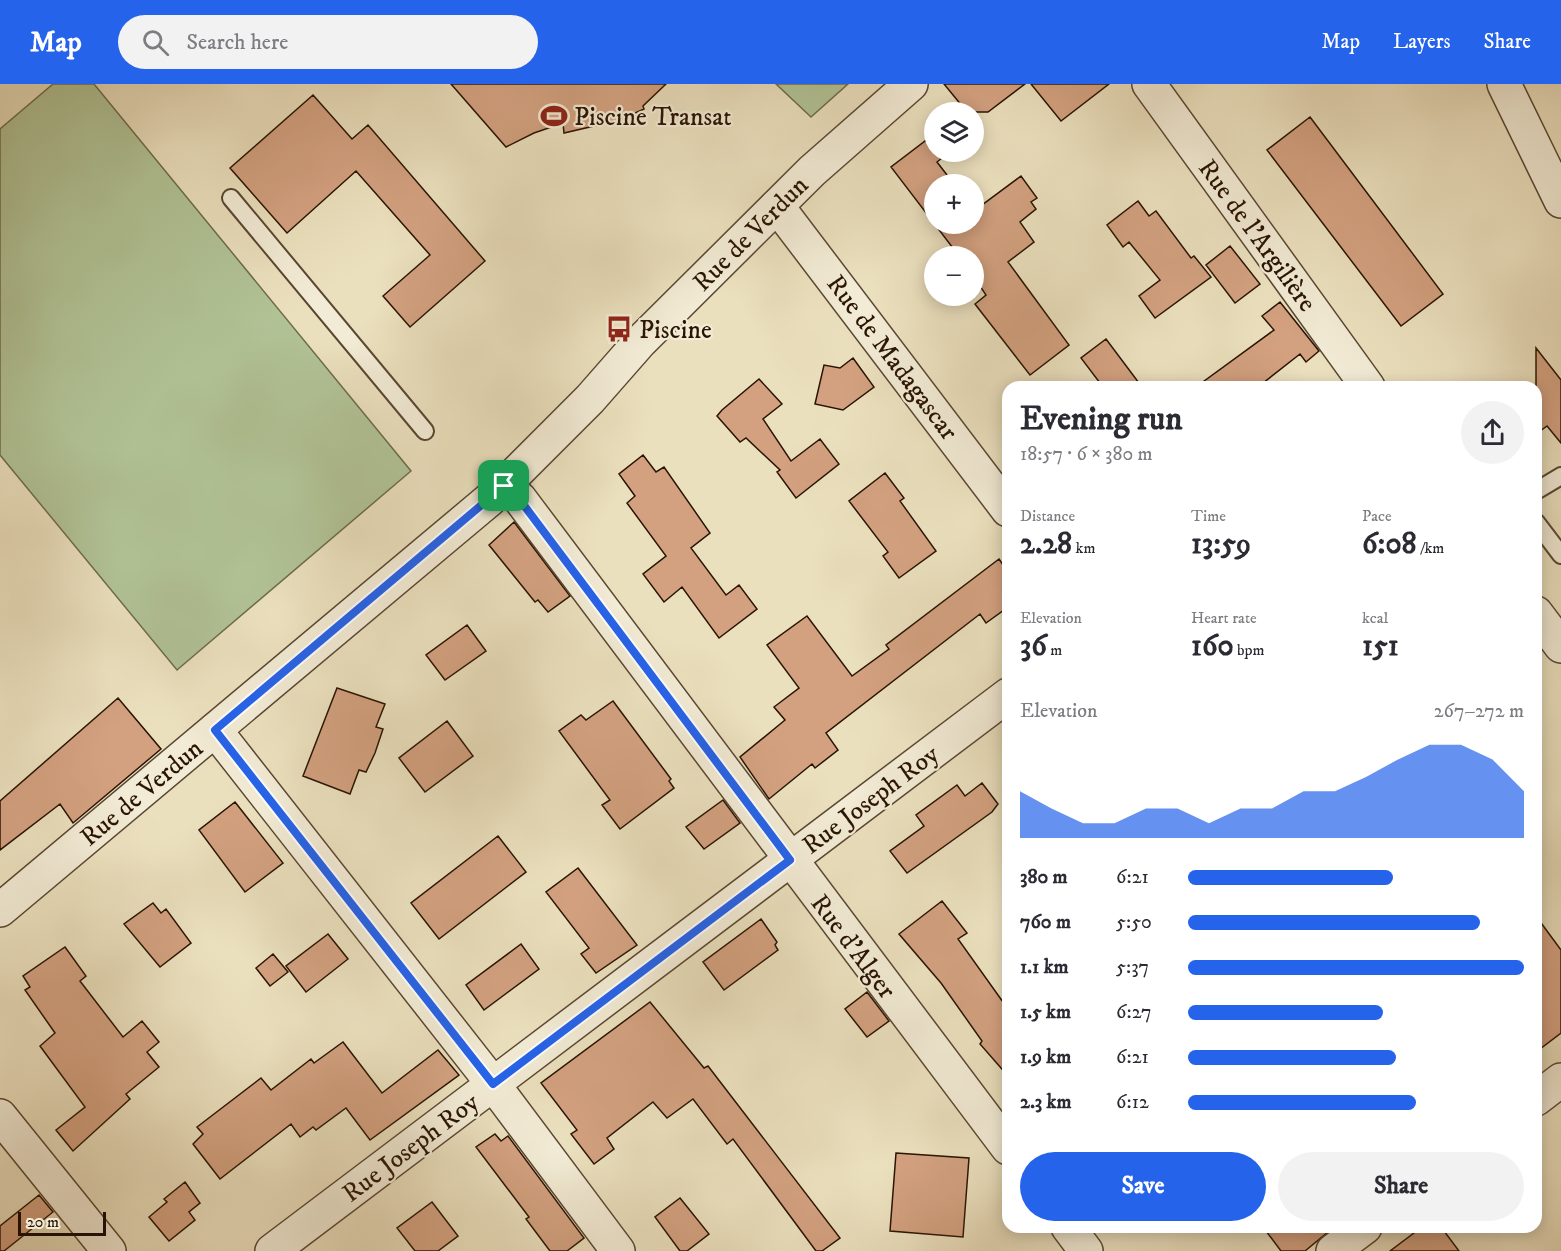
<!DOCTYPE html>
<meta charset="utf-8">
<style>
:root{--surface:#fff;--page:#f2f2f3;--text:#2b2b33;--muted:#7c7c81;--accent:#2563eb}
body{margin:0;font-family:"IM FELL DW Pica",serif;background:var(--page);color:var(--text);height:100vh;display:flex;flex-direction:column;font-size:22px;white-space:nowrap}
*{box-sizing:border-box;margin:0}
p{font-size:20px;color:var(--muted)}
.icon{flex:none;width:33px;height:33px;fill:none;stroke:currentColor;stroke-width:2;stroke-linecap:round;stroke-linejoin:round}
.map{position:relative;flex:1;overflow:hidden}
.drawer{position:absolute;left:1002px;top:297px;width:540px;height:852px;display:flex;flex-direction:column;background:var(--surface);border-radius:18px;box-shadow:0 3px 15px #0003}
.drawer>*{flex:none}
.controls{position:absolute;left:924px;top:18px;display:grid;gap:12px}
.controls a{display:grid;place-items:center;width:60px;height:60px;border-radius:50%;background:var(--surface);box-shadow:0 3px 15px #0003;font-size:30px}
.scale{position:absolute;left:18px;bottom:15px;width:88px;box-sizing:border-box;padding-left:6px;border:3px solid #291403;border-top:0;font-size:16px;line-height:21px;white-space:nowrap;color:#291403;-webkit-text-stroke:4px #f2ebd5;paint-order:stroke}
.pin{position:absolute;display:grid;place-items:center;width:51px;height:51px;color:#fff;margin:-26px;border-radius:12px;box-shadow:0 3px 9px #0006}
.round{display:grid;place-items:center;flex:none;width:63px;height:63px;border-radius:32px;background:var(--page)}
.head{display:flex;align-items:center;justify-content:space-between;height:102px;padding:0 18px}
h1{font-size:33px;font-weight:800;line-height:45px}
.metrics{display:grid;grid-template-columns:repeat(3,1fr);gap:9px;height:102px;padding:6px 18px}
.metrics div{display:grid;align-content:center}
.metrics b{font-size:30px;font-weight:800}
.metrics small{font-size:16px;font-weight:400}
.metrics p{font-size:16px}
.chart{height:168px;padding:12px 18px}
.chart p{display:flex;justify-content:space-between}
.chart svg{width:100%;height:108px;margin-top:6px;fill:var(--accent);opacity:.7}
.button{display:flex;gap:12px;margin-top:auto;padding:12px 18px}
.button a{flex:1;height:69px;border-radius:36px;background:var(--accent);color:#fff;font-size:24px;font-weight:800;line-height:69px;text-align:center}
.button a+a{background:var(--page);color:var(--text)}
ul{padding:0 18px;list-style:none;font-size:20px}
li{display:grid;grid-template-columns:96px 72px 1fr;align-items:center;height:45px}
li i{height:15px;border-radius:8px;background:var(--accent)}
header{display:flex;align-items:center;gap:36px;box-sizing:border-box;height:84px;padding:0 30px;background:var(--accent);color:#fff}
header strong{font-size:28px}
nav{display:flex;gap:33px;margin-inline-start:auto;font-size:21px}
.search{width:420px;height:54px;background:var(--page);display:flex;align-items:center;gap:15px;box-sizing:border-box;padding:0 21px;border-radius:33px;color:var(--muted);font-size:22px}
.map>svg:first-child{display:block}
.green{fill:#b1c396;stroke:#6d6c4c;stroke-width:1.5}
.building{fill:#d3a180;stroke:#291403;stroke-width:1.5}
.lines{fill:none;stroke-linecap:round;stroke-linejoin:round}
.service-casing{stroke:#5a4732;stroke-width:20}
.minor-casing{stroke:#5a4732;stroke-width:36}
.tertiary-casing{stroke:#5a4732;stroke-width:36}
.service{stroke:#f2ebd5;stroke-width:16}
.minor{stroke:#f2ebd5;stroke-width:33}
.tertiary{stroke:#f2ebd5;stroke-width:33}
.route-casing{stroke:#fff;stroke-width:12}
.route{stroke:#2563eb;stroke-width:8}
.labels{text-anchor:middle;stroke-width:4.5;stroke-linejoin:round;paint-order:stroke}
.poi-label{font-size:26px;fill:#291403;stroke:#f2ebd5;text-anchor:start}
.street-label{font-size:26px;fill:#291403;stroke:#f2ebd5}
</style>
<header>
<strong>Map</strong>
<div class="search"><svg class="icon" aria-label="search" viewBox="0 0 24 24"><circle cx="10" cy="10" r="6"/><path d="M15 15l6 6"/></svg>Search here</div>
<nav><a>Map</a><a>Layers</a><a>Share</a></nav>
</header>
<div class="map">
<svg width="1561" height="1167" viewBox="0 0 1561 1167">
<rect width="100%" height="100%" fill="#ebe0be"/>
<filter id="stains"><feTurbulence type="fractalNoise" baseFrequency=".00333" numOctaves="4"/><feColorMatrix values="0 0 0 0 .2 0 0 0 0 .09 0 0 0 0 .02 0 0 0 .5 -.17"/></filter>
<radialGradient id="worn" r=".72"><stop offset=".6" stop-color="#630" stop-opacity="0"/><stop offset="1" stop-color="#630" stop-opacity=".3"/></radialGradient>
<path class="green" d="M53,0H94L411,387L177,586L0,371V45Z
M776,0H848L811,33Z"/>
<path class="building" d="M451,0H666L643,22L644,25L620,36L564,49L563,39L534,49L506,63Z
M944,0H1025L988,28H967Z
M1031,0H1109L1061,37Z
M313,11L352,55L368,41L485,177L410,243L383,212L430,171L356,87L287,149L230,84Z
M1310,33L1443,210L1401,242L1267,66Z
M933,51L934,68H945L947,70L937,78L954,100H934V140H974V127L1021,92L1037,114L1031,118L1036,125L1020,138L1034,158L1008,178L1069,261L1030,291L975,220L986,211L974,193V172H959L891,83Z
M1138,117L1149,132L1156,127L1191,174L1194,172L1211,193L1155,234L1139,212L1160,196L1129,158L1123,163L1107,141Z
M1230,162L1260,200L1235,219L1206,181Z
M1280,218L1319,267L1306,278L1300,270L1258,303H1196L1274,246L1262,232Z
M1106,255L1142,303H1103L1081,274Z
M1536,264L1561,296V359L1547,342L1536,350Z
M853,274L874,303L843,326L815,320L824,281L840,284Z
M759,295L782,320L763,335L791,377L820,355L839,380L796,414L777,388L780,386L746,354L740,358L717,332L722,326Z
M643,371L656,388L664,383L710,449L691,464L726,511L739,501L757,525L719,554L682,503L664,518L643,490L666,472L627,419L635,412L619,390Z
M885,389L904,414L900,417L936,467L899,494L883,472L888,468L849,417Z
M514,438L570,512L548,528L538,516L535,518L489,461Z
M999,475L1008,488V523L986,539L980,530L826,649L838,666L815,684L812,680L769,715L740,673L785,636L774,623L799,604L767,561L807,532L852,592L889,565L886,561Z
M467,541L486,567L445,596L426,571Z
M337,604L385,620L376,643L383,645L375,669L366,688L359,686L350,710L303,692Z
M118,614L161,665L73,739L60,720L0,766V717Z
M613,617L671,695L669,697L674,704L620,745L602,721L610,716L559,647L581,631L586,636Z
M447,637L473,672L425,708L399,674Z
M982,699L998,720L992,728L907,789L890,767L924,742L916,731L957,701L965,712Z
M723,716L740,739L704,765L686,743Z
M235,718L283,779L245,808L199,746Z
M498,752L526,788L439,855L411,819Z
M578,784L637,861L596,889L581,870L589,864L546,808Z
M942,817L967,849L958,855L1008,925V992L980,960L982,957L941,899L899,850Z
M153,819L161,829L166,825L191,859L160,883L124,840Z
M1536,832L1561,866V949L1536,968Z
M761,835L777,858L775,861L778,866L724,906L703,878Z
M328,850L348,875L306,908L286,882Z
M521,860L539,885L484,926L466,901Z
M65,863L86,892L80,897L123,953L142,937L159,958L147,968L159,983L126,1010L130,1015L73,1067L56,1046L85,1023L40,962L55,949L25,906L30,903L23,892Z
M273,870L288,888L270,902L256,884Z
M867,908L889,937L867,953L845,925Z
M650,918L704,984L708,982L840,1154L822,1167H816L733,1055L727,1060L693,1015L667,1034L653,1018L607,1054L614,1065L594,1080L571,1050L577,1046L541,999Z
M343,958L382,1009L438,966L459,991L370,1056L346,1024L316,1046L313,1043L300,1053L291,1040L220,1095L193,1060L203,1050L197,1043L261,994L271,1006L311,975L314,979Z
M495,1050L501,1057L508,1052L584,1154L567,1167H550L526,1135L529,1133L476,1063Z
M896,1069L969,1074L963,1153L890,1147Z
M185,1098L200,1119L189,1128L195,1136L169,1157L149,1133L167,1118L164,1115Z
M39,1111L53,1128L4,1167H0V1142Z
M680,1114L709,1150L687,1167H680L655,1133Z
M432,1118L458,1152L438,1167H415L397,1144Z
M1263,1143H1334L1305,1167H1281Z
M1422,1143H1441L1459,1167H1390Z"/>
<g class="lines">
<g class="service-casing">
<path id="service" d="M231,114L425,347
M1536,407L1561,392
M1536,438L1561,471"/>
</g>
<g class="minor-casing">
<path id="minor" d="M1149,0L1368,303
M1504,0L1561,117
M777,122L1008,426
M504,402L520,415L1008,1064
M1536,529L1561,562
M215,646L493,1000L618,1167
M1536,1015L1561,996
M0,1032L109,1167
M1068,1143L1086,1167
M272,1167L1008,611
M1333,1167L1365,1143"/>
</g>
<g class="tertiary-casing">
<path id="tertiary" d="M0,826L489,416L590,315L640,258L812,87L911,0"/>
</g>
<use href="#service" class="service"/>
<use href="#minor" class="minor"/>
<use href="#tertiary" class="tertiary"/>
</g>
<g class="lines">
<g class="route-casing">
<path id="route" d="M504,402L520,416L790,776L493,1000L215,646Z"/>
</g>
<use href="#route" class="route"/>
</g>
<defs>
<g id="stadium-bare" transform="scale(2.07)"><path d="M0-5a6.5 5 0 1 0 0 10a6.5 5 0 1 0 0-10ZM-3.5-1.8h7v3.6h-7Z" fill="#8f2418" stroke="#f2ebd5" stroke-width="2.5" paint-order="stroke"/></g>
<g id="bus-bare" transform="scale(2.07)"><path d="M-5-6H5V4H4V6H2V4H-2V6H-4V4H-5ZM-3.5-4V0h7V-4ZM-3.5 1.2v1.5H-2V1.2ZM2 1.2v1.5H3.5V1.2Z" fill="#8f2418" stroke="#f2ebd5" stroke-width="2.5" paint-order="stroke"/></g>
</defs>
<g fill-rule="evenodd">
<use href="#stadium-bare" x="554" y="32"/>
<use href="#bus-bare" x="619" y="245"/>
</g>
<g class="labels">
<g class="poi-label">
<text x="574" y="41">Piscine Transat</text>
<text x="639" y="254">Piscine</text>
</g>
<g class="street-label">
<text transform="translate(750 149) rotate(-45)" y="9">Rue de Verdun</text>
<text transform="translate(1258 151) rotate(54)" y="9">Rue de l'Argilière</text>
<text transform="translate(893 273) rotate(53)" y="9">Rue de Madagascar</text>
<text transform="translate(141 708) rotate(-40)" y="9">Rue de Verdun</text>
<text transform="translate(870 715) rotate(-37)" y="9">Rue Joseph Roy</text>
<text transform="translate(854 862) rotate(53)" y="9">Rue d'Alger</text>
<text transform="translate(410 1063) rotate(-37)" y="9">Rue Joseph Roy</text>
</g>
</g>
<rect width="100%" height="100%" filter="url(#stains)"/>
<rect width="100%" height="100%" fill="url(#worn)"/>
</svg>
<div class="controls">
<a><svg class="icon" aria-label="layers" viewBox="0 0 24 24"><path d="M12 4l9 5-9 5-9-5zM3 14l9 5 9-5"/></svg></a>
<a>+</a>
<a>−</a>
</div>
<div class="scale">20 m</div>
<div class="pin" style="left:504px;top:402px;background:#1e9e55"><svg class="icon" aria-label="arrive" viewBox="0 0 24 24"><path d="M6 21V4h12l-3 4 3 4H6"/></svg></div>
<section class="drawer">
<div class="head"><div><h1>Evening run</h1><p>18:57 · 6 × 380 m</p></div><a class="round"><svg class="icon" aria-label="share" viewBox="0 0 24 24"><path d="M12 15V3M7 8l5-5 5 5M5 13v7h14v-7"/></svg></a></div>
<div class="metrics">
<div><p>Distance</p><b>2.28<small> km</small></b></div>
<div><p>Time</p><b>13:59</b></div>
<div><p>Pace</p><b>6:08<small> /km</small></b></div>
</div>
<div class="metrics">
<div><p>Elevation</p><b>36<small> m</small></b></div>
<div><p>Heart rate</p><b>160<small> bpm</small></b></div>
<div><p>kcal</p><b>151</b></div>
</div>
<div class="chart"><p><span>Elevation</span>267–272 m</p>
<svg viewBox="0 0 160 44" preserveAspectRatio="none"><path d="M0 44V25L10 32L20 38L30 38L40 32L50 32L60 38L70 32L80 32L90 25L100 25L110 19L120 12L130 6L140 6L150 12L160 25V44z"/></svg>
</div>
<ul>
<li><b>380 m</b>6:21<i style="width:61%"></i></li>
<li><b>760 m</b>5:50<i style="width:87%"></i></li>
<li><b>1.1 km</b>5:37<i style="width:100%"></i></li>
<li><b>1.5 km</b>6:27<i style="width:58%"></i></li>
<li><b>1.9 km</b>6:21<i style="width:62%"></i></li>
<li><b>2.3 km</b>6:12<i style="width:68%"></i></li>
</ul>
<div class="button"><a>Save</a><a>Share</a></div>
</section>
</div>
